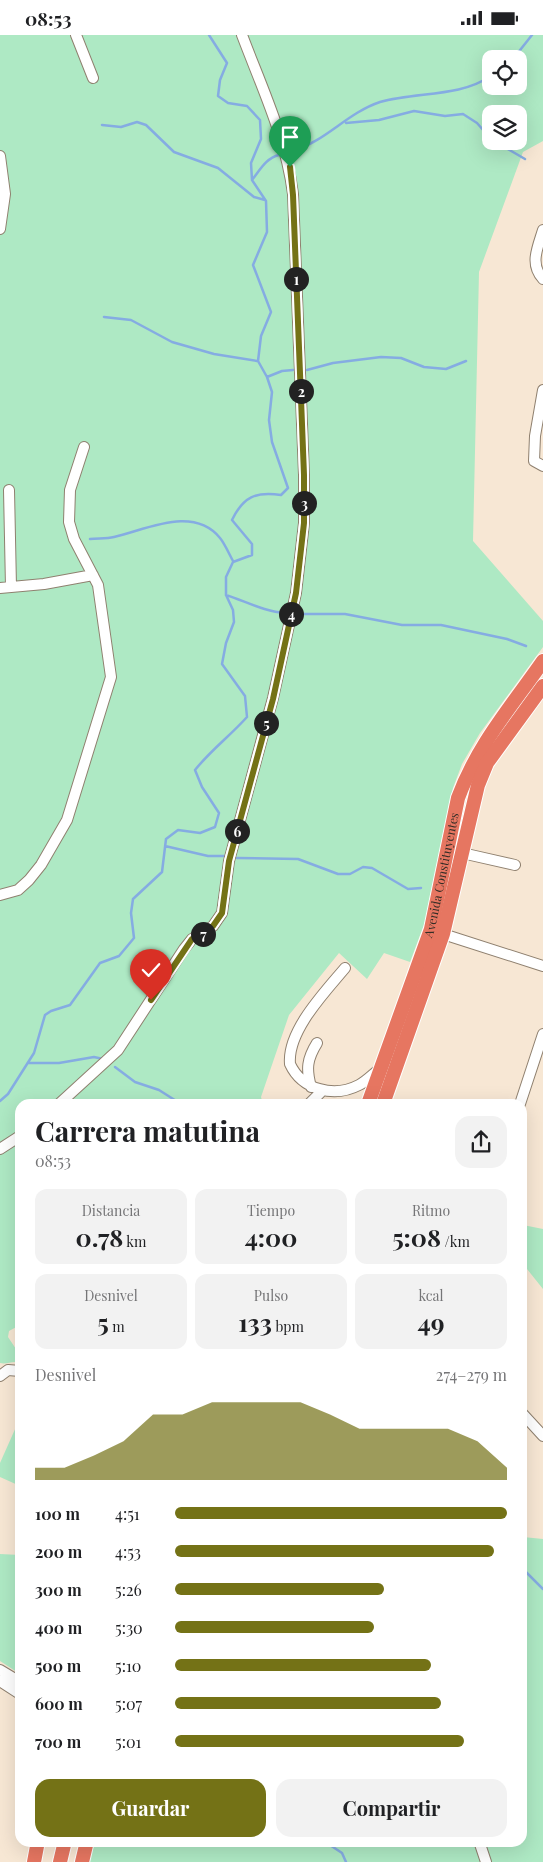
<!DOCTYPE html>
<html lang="es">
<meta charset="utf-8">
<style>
:root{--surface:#fff;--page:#f2f2f2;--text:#202124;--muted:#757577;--accent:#747216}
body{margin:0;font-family:"Playfair Display",serif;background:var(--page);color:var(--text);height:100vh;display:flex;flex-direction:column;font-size:19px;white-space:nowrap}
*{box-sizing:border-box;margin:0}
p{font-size:16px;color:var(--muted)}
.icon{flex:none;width:28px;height:28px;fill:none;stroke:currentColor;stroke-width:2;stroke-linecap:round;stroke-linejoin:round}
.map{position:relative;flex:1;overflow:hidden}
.side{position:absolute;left:15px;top:1064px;width:512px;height:748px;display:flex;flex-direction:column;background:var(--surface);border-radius:15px;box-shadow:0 5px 20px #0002}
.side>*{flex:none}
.tools{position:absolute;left:482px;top:15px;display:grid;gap:10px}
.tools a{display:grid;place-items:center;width:45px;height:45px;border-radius:10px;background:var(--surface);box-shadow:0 5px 20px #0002;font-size:25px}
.pin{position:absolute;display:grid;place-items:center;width:42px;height:42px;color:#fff;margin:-51px -21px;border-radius:50% 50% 50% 0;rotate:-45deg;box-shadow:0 0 5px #0007}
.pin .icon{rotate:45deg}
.km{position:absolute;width:25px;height:25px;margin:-12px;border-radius:50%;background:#222;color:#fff;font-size:14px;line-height:25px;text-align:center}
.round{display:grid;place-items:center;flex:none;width:52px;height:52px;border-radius:15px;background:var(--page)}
.headline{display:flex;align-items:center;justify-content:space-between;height:85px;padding:0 20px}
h1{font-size:28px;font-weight:700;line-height:38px}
.stats{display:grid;grid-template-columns:repeat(3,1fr);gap:8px;height:85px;padding:5px 20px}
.stats div{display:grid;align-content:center;border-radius:12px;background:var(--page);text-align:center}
.stats b{font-size:25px;font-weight:700}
.stats small{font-size:14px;font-weight:400}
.stats p{font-size:14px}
.chart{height:140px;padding:10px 20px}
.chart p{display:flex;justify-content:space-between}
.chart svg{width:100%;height:90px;margin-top:5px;fill:var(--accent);opacity:.7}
.cta{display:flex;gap:10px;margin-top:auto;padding:10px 20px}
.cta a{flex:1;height:58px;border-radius:15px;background:var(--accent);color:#fff;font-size:20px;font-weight:700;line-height:58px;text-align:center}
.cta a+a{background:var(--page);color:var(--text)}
ul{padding:0 20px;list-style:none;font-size:16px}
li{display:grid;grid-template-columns:80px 60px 1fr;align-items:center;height:38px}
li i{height:12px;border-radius:6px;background:var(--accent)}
.status{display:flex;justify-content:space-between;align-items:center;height:35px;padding:0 25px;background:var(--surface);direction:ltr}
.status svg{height:14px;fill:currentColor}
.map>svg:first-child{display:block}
.green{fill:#aee9c4;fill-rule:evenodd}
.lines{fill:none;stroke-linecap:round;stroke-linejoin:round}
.stream{stroke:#85ace2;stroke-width:2.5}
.minor-casing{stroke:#8f806f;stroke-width:12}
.highway-casing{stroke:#fff;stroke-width:16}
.minor{stroke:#fff;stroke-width:10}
.highway{stroke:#e67661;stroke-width:14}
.route-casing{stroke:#fff;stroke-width:10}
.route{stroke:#747216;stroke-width:6}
.labels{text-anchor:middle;stroke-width:4;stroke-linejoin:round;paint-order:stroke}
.street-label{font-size:12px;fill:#332d26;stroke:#fcf6ee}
</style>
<div class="status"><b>08:53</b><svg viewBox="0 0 49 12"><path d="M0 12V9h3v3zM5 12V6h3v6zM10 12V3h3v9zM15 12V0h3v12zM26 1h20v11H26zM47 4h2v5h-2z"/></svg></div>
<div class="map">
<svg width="543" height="1827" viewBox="0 0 543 1827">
<rect width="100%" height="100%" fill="#f7e7d4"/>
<path class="green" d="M0,0H543V106L523,117L479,237L473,506L543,586V612L480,698L462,729L453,753L425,887L410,927L384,918L367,944L339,918L289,980L261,1062L263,1069H20V1290L9,1296L8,1302L20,1320V1328C13,1325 7,1330 0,1328ZM491,24H519V51H491ZM491,79H519V106H491Z
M523,1190L543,1194V1254L523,1229Z
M20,1383V1451L0,1442V1428Z
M523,1502L543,1504V1827H89L94,1806H522V1682L526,1679L522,1674Z
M0,1519L20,1520V1639L0,1626Z"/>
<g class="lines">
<path class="stream" d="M513,24L532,0
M346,88L379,85L414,76L445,81L463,79L477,88L491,104
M102,90L121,92L137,87L146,90L174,117L218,133L254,162L265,165
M494,106L525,124
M292,116C325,107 347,78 380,67C417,56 458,63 491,41
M252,145C260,135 266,123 279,120
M104,282L131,285L172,307L214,319L257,326
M307,335L333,328L381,322L401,323L424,332L446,334L466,326
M267,342L282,336L293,335
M90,504C98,503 106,504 114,502C146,495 193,470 220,503C225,509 229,519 233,526
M226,560C245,566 265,577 285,578
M298,579H345L402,590H441L507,604L526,611
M165,811L208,821H224
M237,823L298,824L338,839H350L363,832L372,833L408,854L421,853
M28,1028H59L94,1022L103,1024
M115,1032L135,1047L159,1055L181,1069
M0,1066L8,1059L34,1018L45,980L51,976L70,970L100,928L119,921L134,903L131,878L133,864L162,837L166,804L178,795L200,798L215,792L219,778L202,752L195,735C211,715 230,701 247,682L245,661L222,629L226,608L234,587L233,575L226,560V542L233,527L252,520V509L232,485C243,462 256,456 281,460L288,453L272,407L269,385L272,357L267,342L258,326L261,301L271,277L253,230L267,197L266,166L252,145L251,128L261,104L260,85L247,71L228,68L218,61L220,45L227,28L209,0
M522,1533L543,1554
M324,1806L342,1818L346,1827"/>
<g class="minor-casing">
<path id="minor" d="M76,0L93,43
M0,121L5,159L0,194
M543,195C538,212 529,229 543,244
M543,355L535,401L534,426L543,431
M9,455L11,552
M0,553L44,549L93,540
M462,818L515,830
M0,860L18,855L29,845L41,830L67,785L111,642L98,550L74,504L69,487L70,455L84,412
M443,899L543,931
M345,933C325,957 287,996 290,1029C302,1055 334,1063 359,1050C367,1046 374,1038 381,1033
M311,1052C306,1034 307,1024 317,1008
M59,1069L118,1015L184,914L192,904L213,891L222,878L229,826L273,663L296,558L304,488V440L293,159C286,103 262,53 242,0
M309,1069L323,1055
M520,1069L543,999
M0,1114L20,1101
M0,1341L8,1335L20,1336
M522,1378L543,1401
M0,1635L20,1647
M0,1646L20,1659
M479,1806L486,1827"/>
</g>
<g class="highway-casing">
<g id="highway">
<path id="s1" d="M368,1069L431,894L458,763C478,709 511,672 543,626"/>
<path d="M383,1069L443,899L478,750L487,728L543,651"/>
<path d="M34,1827L38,1806"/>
<path d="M60,1827L65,1806"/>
<path d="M82,1827L87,1806"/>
</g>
</g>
<use href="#minor" class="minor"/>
<use href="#highway" class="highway"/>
</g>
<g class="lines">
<g class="route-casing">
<path id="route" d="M151,965L192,904L213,891L222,878L229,826L273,664L296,558L304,488V440L293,160L290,132"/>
</g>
<use href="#route" class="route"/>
</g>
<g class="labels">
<g class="street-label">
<text dy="4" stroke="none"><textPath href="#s1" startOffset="241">Avenida Constituyentes</textPath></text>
</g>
</g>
</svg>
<div class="tools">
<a><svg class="icon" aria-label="locate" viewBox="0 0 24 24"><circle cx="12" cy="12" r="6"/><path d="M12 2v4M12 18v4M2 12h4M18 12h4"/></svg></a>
<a><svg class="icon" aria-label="layers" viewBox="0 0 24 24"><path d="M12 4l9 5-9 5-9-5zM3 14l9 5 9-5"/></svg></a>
</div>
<div class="pin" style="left:290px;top:132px;background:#1e9e55"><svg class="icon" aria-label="arrive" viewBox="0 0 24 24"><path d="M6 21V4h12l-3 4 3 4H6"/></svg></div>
<div class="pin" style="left:151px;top:965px;background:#d93025"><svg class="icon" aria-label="check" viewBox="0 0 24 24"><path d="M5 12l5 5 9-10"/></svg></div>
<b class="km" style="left:296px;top:244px">1</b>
<b class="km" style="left:301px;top:356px">2</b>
<b class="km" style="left:304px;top:468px">3</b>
<b class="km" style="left:291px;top:579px">4</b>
<b class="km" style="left:266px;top:688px">5</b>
<b class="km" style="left:237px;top:796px">6</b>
<b class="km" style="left:203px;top:899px">7</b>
<section class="side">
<div class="headline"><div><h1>Carrera matutina</h1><p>08:53</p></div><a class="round"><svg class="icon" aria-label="share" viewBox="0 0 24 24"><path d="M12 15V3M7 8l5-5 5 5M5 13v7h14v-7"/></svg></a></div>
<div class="stats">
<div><p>Distancia</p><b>0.78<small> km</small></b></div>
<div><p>Tiempo</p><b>4:00</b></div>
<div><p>Ritmo</p><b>5:08<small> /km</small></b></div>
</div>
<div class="stats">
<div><p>Desnivel</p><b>5<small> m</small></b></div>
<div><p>Pulso</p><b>133<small> bpm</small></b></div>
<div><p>kcal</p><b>49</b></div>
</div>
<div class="chart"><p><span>Desnivel</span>274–279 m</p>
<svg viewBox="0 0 160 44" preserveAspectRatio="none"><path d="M0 44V38L10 38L20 32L30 25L40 12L50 12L60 6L70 6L80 6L90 6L100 12L110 19L120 19L130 19L140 19L150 25L160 38V44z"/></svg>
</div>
<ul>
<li><b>100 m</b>4:51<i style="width:100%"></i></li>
<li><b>200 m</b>4:53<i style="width:96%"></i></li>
<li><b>300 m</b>5:26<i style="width:63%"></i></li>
<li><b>400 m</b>5:30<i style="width:60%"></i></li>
<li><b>500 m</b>5:10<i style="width:77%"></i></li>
<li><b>600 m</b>5:07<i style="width:80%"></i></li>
<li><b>700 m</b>5:01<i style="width:87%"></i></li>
</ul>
<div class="cta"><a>Guardar</a><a>Compartir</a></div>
</section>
</div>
